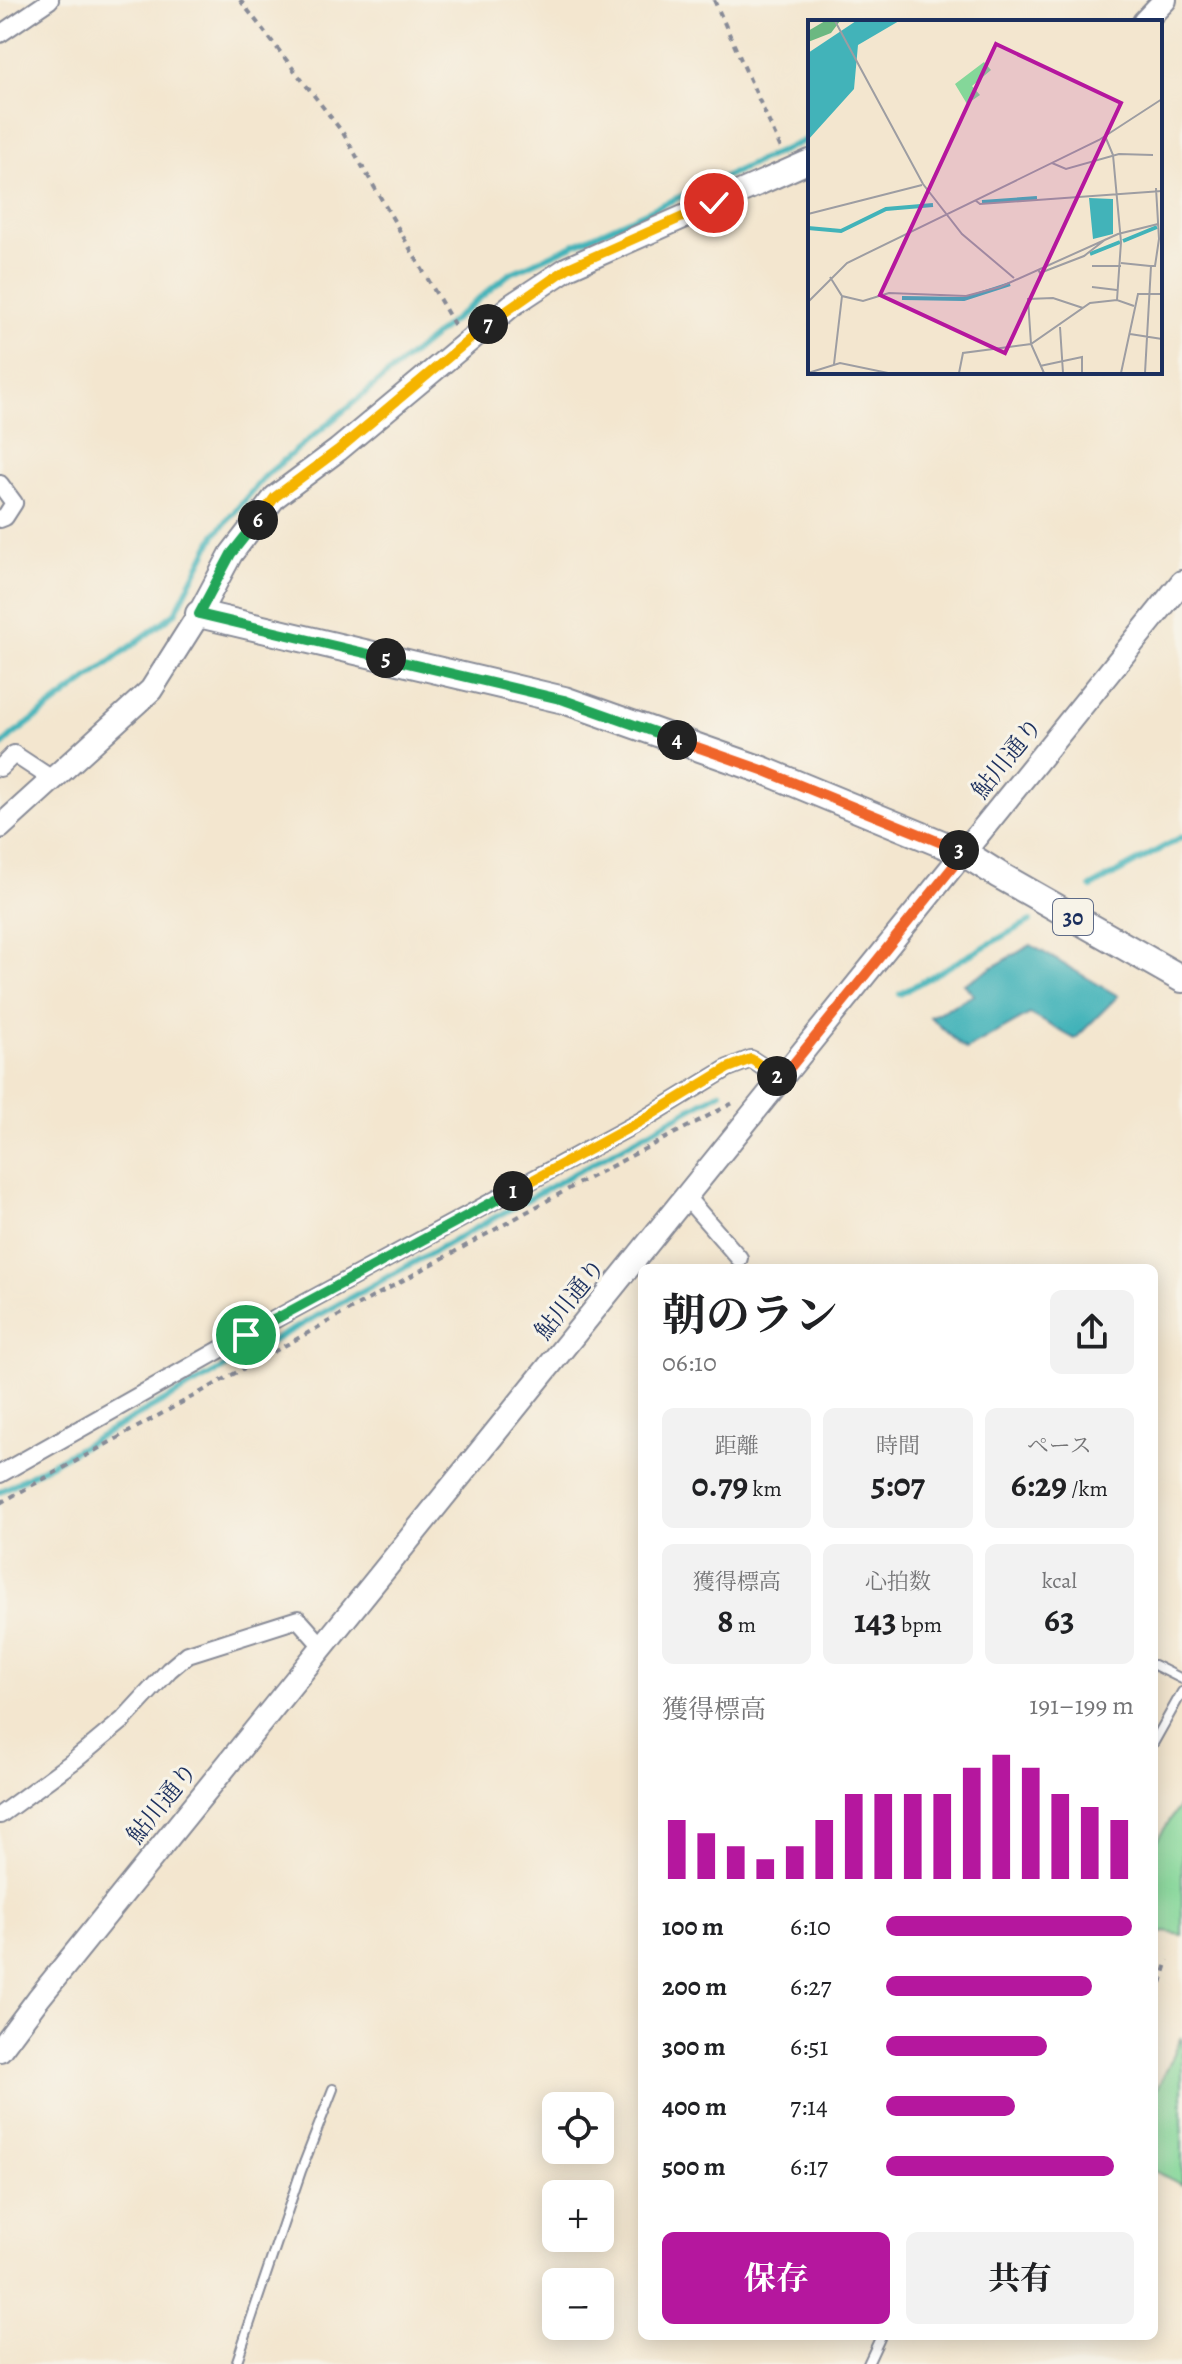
<!DOCTYPE html>
<html lang="ja">
<meta charset="utf-8">
<style>
:root{--surface:#fff;--page:#f2f2f2;--text:#202124;--muted:#757577;--accent:#b5179e}
body{margin:0;font-family:Alegreya,"Noto Serif JP",serif;background:var(--page);color:var(--text);height:100vh;display:flex;flex-direction:column;font-size:30px;white-space:nowrap}
*{box-sizing:border-box;margin:0}
p{font-size:26px;color:var(--muted)}
.icon{flex:none;width:44px;height:44px;fill:none;stroke:currentColor;stroke-width:2;stroke-linecap:round;stroke-linejoin:round}
.map{position:relative;flex:1;overflow:hidden}
.side{position:absolute;left:638px;top:1264px;width:520px;height:1076px;display:flex;flex-direction:column;background:var(--surface);border-radius:12px;box-shadow:0 4px 20px #0003}
.side>*{flex:none}
.tools{position:absolute;left:542px;top:2092px;display:grid;gap:16px}
.tools a{display:grid;place-items:center;width:72px;height:72px;border-radius:12px;background:var(--surface);box-shadow:0 4px 20px #0003;font-size:40px}
.pin{position:absolute;display:grid;place-items:center;width:68px;height:68px;color:#fff;margin:-34px;border:4px solid #fff;border-radius:50%;box-shadow:0 2px 8px #0007}
.km{position:absolute;width:40px;height:40px;margin:-20px;border-radius:50%;background:#222;color:#fff;font-size:22px;line-height:40px;text-align:center}
.round{display:grid;place-items:center;flex:none;width:84px;height:84px;border-radius:12px;background:var(--page)}
.overview{display:flex;align-items:center;justify-content:space-between;height:136px;padding:0 24px}
h1{font-size:44px;font-weight:700;line-height:60px}
.stats{display:grid;grid-template-columns:repeat(3,1fr);gap:12px;height:136px;padding:8px 24px}
.stats div{display:grid;align-content:center;border-radius:12px;background:var(--page);text-align:center}
.stats b{font-size:34px;font-weight:700}
.stats small{font-size:22px;font-weight:400}
.stats p{font-size:22px}
.chart{height:224px;padding:16px 24px}
.chart p{display:flex;justify-content:space-between}
.chart svg{width:100%;height:144px;margin-top:8px;stroke:var(--accent);stroke-width:6}
.button{display:flex;gap:16px;margin-top:auto;padding:16px 24px}
.button a{flex:1;height:92px;border-radius:12px;background:var(--accent);color:#fff;font-size:32px;font-weight:700;line-height:92px;text-align:center}
.button a+a{background:var(--page);color:var(--text)}
ul{padding:0 24px;list-style:none;font-size:26px}
li{display:grid;grid-template-columns:128px 96px 1fr;align-items:center;height:60px}
li i{height:20px;border-radius:10px;background:var(--accent)}
.map>svg:first-child{display:block}
.green{fill:#84d799;stroke:#50837c;stroke-width:2}
.water{fill:#42b3b9;stroke:#2e718c;stroke-width:2}
.lines{fill:none;stroke-linecap:round;stroke-linejoin:round}
.stream{stroke:#42b3b9;stroke-width:6}
.lane-casing{stroke:#878a96;stroke-width:12}
.street-casing{stroke:#878a96;stroke-width:20}
.secondary-casing{stroke:#878a96;stroke-width:26}
.primary-casing{stroke:#878a96;stroke-width:30}
.path{stroke:#878a96;stroke-width:4;stroke-dasharray:6 6;stroke-linecap:butt}
.lane{stroke:#fff;stroke-width:8}
.street{stroke:#fff;stroke-width:16}
.secondary{stroke:#fff;stroke-width:22}
.primary{stroke:#fff;stroke-width:26}
.split-1-casing{stroke:#fff;stroke-width:16}
.split-2-casing{stroke:#fff;stroke-width:16}
.split-3-casing{stroke:#fff;stroke-width:16}
.split-4-casing{stroke:#fff;stroke-width:16}
.split-5-casing{stroke:#fff;stroke-width:16}
.split-6-casing{stroke:#fff;stroke-width:16}
.split-7-casing{stroke:#fff;stroke-width:16}
.split-8-casing{stroke:#fff;stroke-width:16}
.split-1{stroke:#22a559;stroke-width:10}
.split-2{stroke:#f5b400;stroke-width:10}
.split-3{stroke:#f0652b;stroke-width:10}
.split-4{stroke:#f0652b;stroke-width:10}
.split-5{stroke:#22a559;stroke-width:10}
.split-6{stroke:#22a559;stroke-width:10}
.split-7{stroke:#f5b400;stroke-width:10}
.split-8{stroke:#f5b400;stroke-width:10}
.labels{text-anchor:middle;stroke-width:6;stroke-linejoin:round;paint-order:stroke}
.shield{fill:#f7f3e8;stroke:#5d6a87;stroke-width:2}
.shield-label{font-size:22px;font-weight:bold;fill:#1b2f5e}
.street-label{font-size:24px;fill:#1b2f5e;stroke:#f7f3e8}
.inset-river{fill:none;stroke:#42b3b9;stroke-width:4}
.inset-road{fill:none;stroke:#9d9da2;stroke-width:2}
.view{fill:#b5179e;fill-opacity:0.15;stroke:#b5179e;stroke-width:4}
.inset-edge{fill:none;stroke:#1b2f5e;stroke-width:4}
</style>
<div class="map">
<svg width="1182" height="2364" viewBox="0 0 1182 2364">
<rect width="100%" height="100%" fill="#f7f3e8"/>
<filter id="ink" filterUnits="userSpaceOnUse"><feTurbulence type="fractalNoise" baseFrequency=".0125" numOctaves="2"/><feDisplacementMap in="SourceGraphic" scale="16" xChannelSelector="R" yChannelSelector="G"/><feConvolveMatrix kernelMatrix="1 2 1 2 8 2 1 2 1" color-interpolation-filters="sRGB"/></filter>
<filter id="wash" filterUnits="userSpaceOnUse"><feTurbulence type="fractalNoise" baseFrequency=".006" numOctaves="4" result="noise"/><feDisplacementMap in="SourceGraphic" scale="32" xChannelSelector="R" yChannelSelector="G"/><feGaussianBlur stdDeviation="1.8" result="paint"/><feColorMatrix in="noise" values="0 0 0 0 0 0 0 0 0 0 0 0 0 0 0 0 0 1.4 0 .05"/><feComposite in="paint" operator="in"/></filter>
<g filter="url(#wash)">
<rect width="100%" height="100%" fill="#f3e6cf"/>
<path class="green" d="M1182,1801V1935L1165,1932L1154,1935V1845Z
M1182,2037V2185L1154,2171V2095Z"/>
<path class="water" d="M1031,945L1118,996L1075,1039L1030,1014L966,1050L930,1017L974,995L964,984Z"/>
<g class="lines">
<path class="stream" d="M0,747L13,735L175,613L215,535L265,476L509,274L810,138
M1091,887L1182,837
M900,994L1030,921
M0,1492L721,1092"/>
</g>
</g>
<g filter="url(#ink)">
<g class="lines">
<g class="lane-casing">
<path id="lane" d="M1154,1665L1182,1679
M1154,1742L1182,1692
M236,2364L301,2171L333,2089
M868,2364L881,2336"/>
</g>
<g class="street-casing">
<path id="street" d="M0,34L50,0
M0,484L14,503L5,517L0,519
M0,768L14,754L52,779
M686,1197L739,1258
M0,1474L246,1335L641,1121L728,1068L751,1059L781,1079
M0,1815L75,1760L123,1720L169,1670L188,1654L298,1619L322,1646"/>
</g>
<g class="secondary-casing">
<path id="secondary" d="M1144,22L1165,0
M0,827L151,690L199,614L231,554L275,497L338,450L512,305L568,268L810,161
M0,2050L38,1999L1182,582"/>
</g>
<g class="primary-casing">
<path id="primary" d="M199,614L564,700L765,771L964,853L999,875L1182,979"/>
</g>
<path class="path" d="M240,0L343,133L455,326
M714,0L783,153
M0,1503L581,1182L735,1102
M1154,2006L1168,1960"/>
<use href="#lane" class="lane"/>
<use href="#street" class="street"/>
<use href="#secondary" class="secondary"/>
<use href="#primary" class="primary"/>
</g>
</g>
<g class="lines" filter="url(#ink)">
<g class="split-1-casing">
<path id="split-1" d="M246,1335L513,1191"/>
</g>
<g class="split-2-casing">
<path id="split-2" d="M513,1191L641,1121L728,1068L751,1059L777,1076"/>
</g>
<g class="split-3-casing">
<path id="split-3" d="M777,1076L781,1079L964,853L959,850"/>
</g>
<g class="split-4-casing">
<path id="split-4" d="M677,740L765,771L959,850"/>
</g>
<g class="split-5-casing">
<path id="split-5" d="M386,658L564,700L677,740"/>
</g>
<g class="split-6-casing">
<path id="split-6" d="M258,520L231,554L199,614L386,658"/>
</g>
<g class="split-7-casing">
<path id="split-7" d="M258,520L275,497L338,450L488,324"/>
</g>
<g class="split-8-casing">
<path id="split-8" d="M488,324L568,268L714,203"/>
</g>
<use href="#split-1" class="split-1"/>
<use href="#split-2" class="split-2"/>
<use href="#split-3" class="split-3"/>
<use href="#split-4" class="split-4"/>
<use href="#split-5" class="split-5"/>
<use href="#split-6" class="split-6"/>
<use href="#split-7" class="split-7"/>
<use href="#split-8" class="split-8"/>
</g>
<g class="labels">
<rect class="shield" x="1053" y="899" width="40" height="36" rx="6"/>
<g class="shield-label">
<text x="1073" y="925">30</text>
</g>
<g class="street-label">
<text transform="translate(1007 758) rotate(-51)" y="8">鮎川通り</text>
<text transform="translate(570 1299) rotate(-51)" y="8">鮎川通り</text>
<text transform="translate(162 1803) rotate(-51)" y="8">鮎川通り</text>
</g>
</g>
<g transform="translate(808 20)">
<rect width="354" height="354" fill="#f3e6cf"/>
<path d="M176,42L183,50L164,66L172,75L159,84L147,64Z" fill="#84d799"/>
<path d="M17,1H32L23,13L0,22V11Z" fill="#6bb881"/>
<path d="M48,1H91L50,25L46,69L0,120V33ZM281,178L305,179V214L285,219Z" fill="#42b3b9"/>
<path class="inset-river" d="M174,182L229,178M0,208L33,211L78,189L125,185M315,221L349,207M282,234L312,222M94,278L156,279L202,264"/>
<path class="inset-road" d="M27,1L115,164L154,214L206,258M297,116L305,135L313,222L309,280M244,143L258,149L311,134L345,135M167,180L172,184L354,171M0,194L114,165M313,243L342,246M284,246H313M230,249L232,253L276,236L298,219M22,257L34,276L55,281L81,273L158,276L192,267L310,214L350,204M284,267L309,270M0,282L39,243L291,120L354,79M252,307L255,353M322,314L354,319M26,344L34,276M232,346L274,337V353M0,353L32,343L80,353M151,353L155,333L223,324L282,283L309,280L326,286M236,353L223,324L220,279L245,278L275,288M313,353L330,274H354M337,353L343,246H347L351,219L348,168"/>
<path class="view" d="M188,24L313,83L197,333L72,275Z"/>
<rect width="354" height="354" class="inset-edge"/>
</g>
</svg>
<div class="tools">
<a><svg class="icon" aria-label="locate" viewBox="0 0 24 24"><circle cx="12" cy="12" r="6"/><path d="M12 2v4M12 18v4M2 12h4M18 12h4"/></svg></a>
<a>+</a>
<a>−</a>
</div>
<div class="pin" style="left:246px;top:1335px;background:#1e9e55"><svg class="icon" aria-label="arrive" viewBox="0 0 24 24"><path d="M6 21V4h12l-3 4 3 4H6"/></svg></div>
<div class="pin" style="left:714px;top:203px;background:#d93025"><svg class="icon" aria-label="check" viewBox="0 0 24 24"><path d="M5 12l5 5 9-10"/></svg></div>
<b class="km" style="left:513px;top:1191px">1</b>
<b class="km" style="left:777px;top:1076px">2</b>
<b class="km" style="left:959px;top:850px">3</b>
<b class="km" style="left:677px;top:740px">4</b>
<b class="km" style="left:386px;top:658px">5</b>
<b class="km" style="left:258px;top:520px">6</b>
<b class="km" style="left:488px;top:324px">7</b>
<section class="side">
<div class="overview"><div><h1>朝のラン</h1><p>06:10</p></div><a class="round"><svg class="icon" aria-label="share" viewBox="0 0 24 24"><path d="M12 15V3M7 8l5-5 5 5M5 13v7h14v-7"/></svg></a></div>
<div class="stats">
<div><p>距離</p><b>0.79<small> km</small></b></div>
<div><p>時間</p><b>5:07</b></div>
<div><p>ペース</p><b>6:29<small> /km</small></b></div>
</div>
<div class="stats">
<div><p>獲得標高</p><b>8<small> m</small></b></div>
<div><p>心拍数</p><b>143<small> bpm</small></b></div>
<div><p>kcal</p><b>63</b></div>
</div>
<div class="chart"><p><span>獲得標高</span>191–199 m</p>
<svg viewBox="0 0 160 44" preserveAspectRatio="none"><path d="M5 44V26M15 44V30M25 44V34M35 44V38M45 44V34M55 44V26M65 44V18M75 44V18M85 44V18M95 44V18M105 44V10M115 44V6M125 44V10M135 44V18M145 44V22M155 44V26"/></svg>
</div>
<ul>
<li><b>100 m</b>6:10<i style="width:99%"></i></li>
<li><b>200 m</b>6:27<i style="width:83%"></i></li>
<li><b>300 m</b>6:51<i style="width:65%"></i></li>
<li><b>400 m</b>7:14<i style="width:52%"></i></li>
<li><b>500 m</b>6:17<i style="width:92%"></i></li>
</ul>
<div class="button"><a>保存</a><a>共有</a></div>
</section>
</div>
